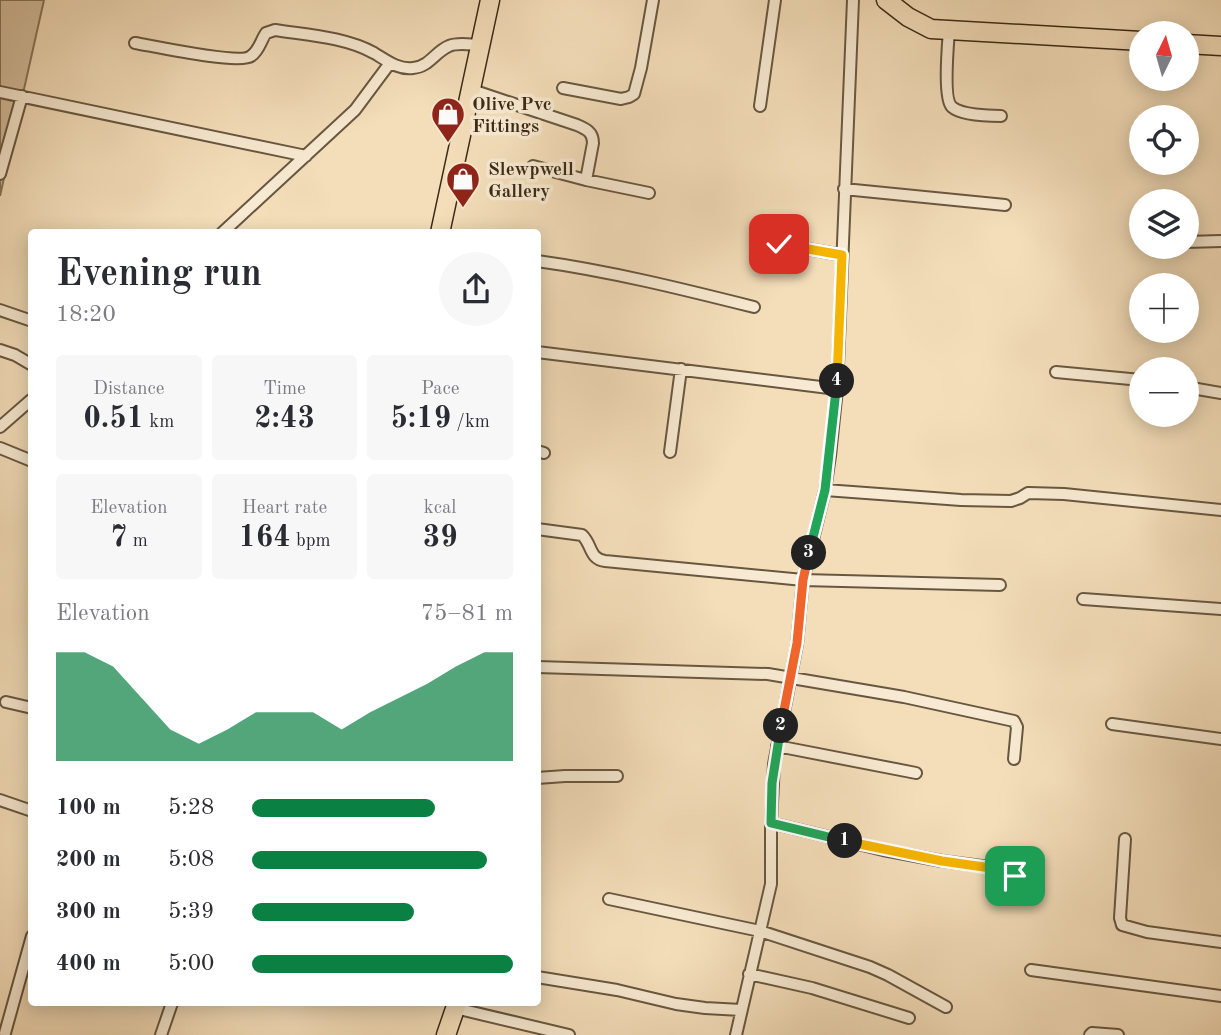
<!DOCTYPE html>
<meta charset="utf-8">
<style>
:root{--surface:#fff;--page:#f7f7f7;--text:#2b2b33;--muted:#7c7c81;--accent:#0b8043}
body{margin:0;font-family:"Old Standard TT",serif;background:var(--page);color:var(--text);height:100vh;display:flex;flex-direction:column;font-size:26px;white-space:nowrap}
*{box-sizing:border-box;margin:0}
p{font-size:23px;color:var(--muted)}
.icon{flex:none;width:38px;height:38px;fill:none;stroke:currentColor;stroke-width:2;stroke-linecap:round;stroke-linejoin:round}
.map{position:relative;flex:1;overflow:hidden}
.drawer{position:absolute;left:28px;top:229px;width:513px;height:777px;display:flex;flex-direction:column;background:var(--surface);border-radius:7px;box-shadow:0 4px 18px #0003}
.drawer>*{flex:none}
.needle{width:46px;rotate:5deg}
.fabs{position:absolute;left:1129px;top:21px;display:grid;gap:14px}
.fabs a{display:grid;place-items:center;width:70px;height:70px;border-radius:50%;background:var(--surface);box-shadow:0 4px 18px #0003;font-size:35px}
.pin{position:absolute;display:grid;place-items:center;width:60px;height:60px;color:#fff;margin:-30px;border-radius:14px;box-shadow:0 4px 10px #0006}
.km{position:absolute;width:35px;height:35px;margin:-18px;border-radius:50%;background:#222;color:#fff;font-size:19px;line-height:35px;text-align:center}
.round{display:grid;place-items:center;flex:none;width:74px;height:74px;border-radius:37px;background:var(--page)}
.headline{display:flex;align-items:center;justify-content:space-between;height:119px;padding:0 28px}
h1{font-size:38px;font-weight:600;line-height:52px}
.figures{display:grid;grid-template-columns:repeat(3,1fr);gap:10px;height:119px;padding:7px 28px}
.figures div{display:grid;align-content:center;border-radius:7px;background:var(--page);text-align:center}
.figures b{font-size:30px;font-weight:600}
.figures small{font-size:19px;font-weight:400}
.figures p{font-size:19px}
.chart{height:196px;padding:14px 28px}
.chart p{display:flex;justify-content:space-between}
.chart svg{width:100%;height:126px;margin-top:7px;fill:var(--accent);opacity:.7}
ul{padding:0 28px;list-style:none;font-size:23px}
li{display:grid;grid-template-columns:112px 84px 1fr;align-items:center;height:52px}
li i{height:18px;border-radius:9px;background:var(--accent)}
.map>svg:first-child{display:block}
.green{fill:#d4bf9e;stroke:#87745a;stroke-width:2}
.lines{fill:none;stroke-linecap:round;stroke-linejoin:round}
.street-casing{stroke:#685740;stroke-width:14}
.primary-casing{stroke:#3a2a17;stroke-width:21}
.street{stroke:#f8ead2;stroke-width:10}
.primary{stroke:#f4deba;stroke-width:18}
.split-1-casing{stroke:#fff;stroke-width:14}
.split-2-casing{stroke:#fff;stroke-width:14}
.split-3-casing{stroke:#fff;stroke-width:14}
.split-4-casing{stroke:#fff;stroke-width:14}
.split-5-casing{stroke:#fff;stroke-width:14}
.split-1{stroke:#f5b400;stroke-width:9}
.split-2{stroke:#22a559;stroke-width:9}
.split-3{stroke:#f0652b;stroke-width:9}
.split-4{stroke:#22a559;stroke-width:9}
.split-5{stroke:#f5b400;stroke-width:9}
.labels{text-anchor:middle;stroke-width:7;stroke-linejoin:round;paint-order:stroke}
.poi-label{font-size:19px;font-weight:bold;fill:#3a2a17;stroke:#f8ead2;text-anchor:start}
</style>
<div class="map">
<svg width="1221" height="1035" viewBox="0 0 1221 1035">
<rect width="100%" height="100%" fill="#f4deba"/>
<filter id="stains"><feTurbulence type="fractalNoise" baseFrequency=".00286" numOctaves="4"/><feColorMatrix values="0 0 0 0 .2 0 0 0 0 .09 0 0 0 0 .02 0 0 0 .5 -.17"/></filter>
<radialGradient id="worn" r=".72"><stop offset=".6" stop-color="#630" stop-opacity="0"/><stop offset="1" stop-color="#630" stop-opacity=".3"/></radialGradient>
<path class="green" d="M0,0H44L0,196Z"/>
<g class="lines">
<g class="street-casing">
<path id="street" d="M949,30C948,44 943,99 952,107C961,115 989,116 1001,116
M135,43C153,46 240,65 251,56C259,51 261,40 266,33L275,30C307,35 345,37 374,53C386,60 398,70 413,68C429,67 436,51 449,46C458,42 471,45 481,45
M563,88L621,99L629,97L634,94L641,68L653,0
M472,90L577,125C586,129 593,132 593,143L586,180
M0,92L306,156
M760,106L775,0
M533,166L586,180L649,193
M0,174L22,96
M844,189L1005,205
M222,233L355,110L390,63
M1186,242L1221,241
M779,244L842,255
M537,261C610,271 682,289 754,307
M0,310L32,321
M0,350L15,355L32,365
M537,352L837,389
M1056,372L1141,380
M1186,387L1221,393
M0,427L32,399
M0,448L32,461
M537,451L544,453
M670,452L681,369
M825,490L961,500L1011,501L1020,498L1028,493L1064,494L1221,510
M537,529L582,535C592,544 589,559 605,561L803,580L1000,585
M1083,599L1221,609
M537,667L768,674L904,697L1014,721L1017,727L1014,759
M6,702L32,708
M1112,724L1221,739
M777,746L916,773
M537,778L565,776H617
M0,800L32,811
M771,823L883,850L942,861L997,868L1004,873L1019,876
M1125,839L1120,918L1122,925L1147,932L1221,942
M609,899L760,931L870,967L888,975L946,1007
M1031,970L1221,996
M749,974L812,988L909,1018
M537,977L617,990L676,1004L705,1008L741,1010
M455,1008L569,1035
M5,1033L32,936
M161,1035L172,1003
M736,1035L771,884V823L774,764L797,644L803,580L825,490L830,456L837,389L853,0
M1090,1035L1092,1033L1118,1035"/>
</g>
<g class="primary-casing">
<path id="primary" d="M886,0L908,17L931,29L1141,41
M1186,44L1221,46
M440,233L490,0
M446,1035L457,1003"/>
</g>
<use href="#street" class="street"/>
<use href="#primary" class="primary"/>
</g>
<g class="lines">
<g class="split-1-casing">
<path id="split-1" d="M845,841L942,861L998,869L1004,873L1015,876"/>
</g>
<g class="split-2-casing">
<path id="split-2" d="M781,726L772,783L771,823L845,841"/>
</g>
<g class="split-3-casing">
<path id="split-3" d="M781,726L797,643L803,580L809,553"/>
</g>
<g class="split-4-casing">
<path id="split-4" d="M809,553L825,490L837,381"/>
</g>
<g class="split-5-casing">
<path id="split-5" d="M779,244L842,255L837,381"/>
</g>
<use href="#split-1" class="split-1"/>
<use href="#split-2" class="split-2"/>
<use href="#split-3" class="split-3"/>
<use href="#split-4" class="split-4"/>
<use href="#split-5" class="split-5"/>
</g>
<defs>
<g id="shop-pin" transform="scale(1.75)"><path d="M0 17L-7.5 6A9.5 9.5 0 1 1 7.5 6Z" fill="#8f2418" stroke="#f8ead2"/><path d="M-5-2.5h2.3a2.7 3.5 0 0 1 5.4 0H5L5.5 6h-11ZM-1.5-2.5h3a1.5 2.3 0 0 0-3 0Z" fill="#fff"/></g>
</defs>
<g fill-rule="evenodd">
<use href="#shop-pin" x="448" y="114"/>
<use href="#shop-pin" x="463" y="179"/>
</g>
<g class="labels">
<g class="poi-label">
<text x="472" y="110">Olive Pvc<tspan x="472" dy="22">Fittings</tspan></text>
<text x="488" y="175">Slewpwell<tspan x="488" dy="22">Gallery</tspan></text>
</g>
</g>
<rect width="100%" height="100%" filter="url(#stains)"/>
<rect width="100%" height="100%" fill="url(#worn)"/>
</svg>
<div class="fabs">
<a><svg class="needle" viewBox="-14 -14 28 28"><path d="M0-13l5 13h-10z" fill="#e53935"/><path d="M0 13l5-13h-10z" fill="#7c7c81"/></svg></a>
<a><svg class="icon" aria-label="locate" viewBox="0 0 24 24"><circle cx="12" cy="12" r="6"/><path d="M12 2v4M12 18v4M2 12h4M18 12h4"/></svg></a>
<a><svg class="icon" aria-label="layers" viewBox="0 0 24 24"><path d="M12 4l9 5-9 5-9-5zM3 14l9 5 9-5"/></svg></a>
<a>+</a>
<a>−</a>
</div>
<div class="pin" style="left:1015px;top:876px;background:#1e9e55"><svg class="icon" aria-label="arrive" viewBox="0 0 24 24"><path d="M6 21V4h12l-3 4 3 4H6"/></svg></div>
<div class="pin" style="left:779px;top:244px;background:#d93025"><svg class="icon" aria-label="check" viewBox="0 0 24 24"><path d="M5 12l5 5 9-10"/></svg></div>
<b class="km" style="left:845px;top:841px">1</b>
<b class="km" style="left:781px;top:726px">2</b>
<b class="km" style="left:809px;top:553px">3</b>
<b class="km" style="left:837px;top:381px">4</b>
<section class="drawer">
<div class="headline"><div><h1>Evening run</h1><p>18:20</p></div><a class="round"><svg class="icon" aria-label="share" viewBox="0 0 24 24"><path d="M12 15V3M7 8l5-5 5 5M5 13v7h14v-7"/></svg></a></div>
<div class="figures">
<div><p>Distance</p><b>0.51<small> km</small></b></div>
<div><p>Time</p><b>2:43</b></div>
<div><p>Pace</p><b>5:19<small> /km</small></b></div>
</div>
<div class="figures">
<div><p>Elevation</p><b>7<small> m</small></b></div>
<div><p>Heart rate</p><b>164<small> bpm</small></b></div>
<div><p>kcal</p><b>39</b></div>
</div>
<div class="chart"><p><span>Elevation</span>75–81 m</p>
<svg viewBox="0 0 160 44" preserveAspectRatio="none"><path d="M0 44V6L10 6L20 11L30 22L40 33L50 38L60 33L70 27L80 27L90 27L100 33L110 27L120 22L130 17L140 11L150 6L160 6V44z"/></svg>
</div>
<ul>
<li><b>100 m</b>5:28<i style="width:70%"></i></li>
<li><b>200 m</b>5:08<i style="width:90%"></i></li>
<li><b>300 m</b>5:39<i style="width:62%"></i></li>
<li><b>400 m</b>5:00<i style="width:100%"></i></li>
</ul>
</section>
</div>
